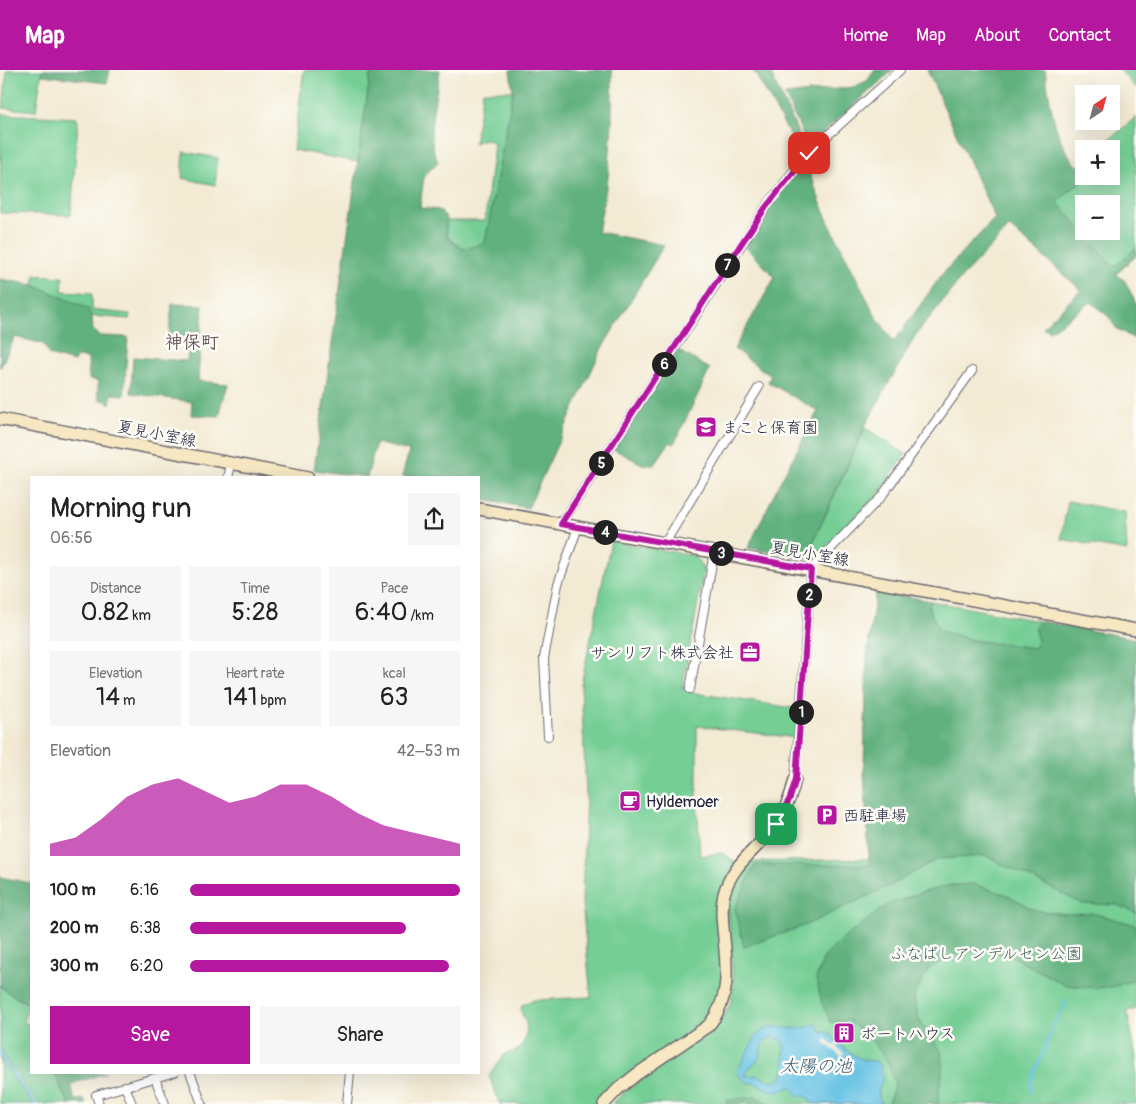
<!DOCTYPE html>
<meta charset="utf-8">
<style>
:root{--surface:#fff;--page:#f6f6f6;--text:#222;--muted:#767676;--accent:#b5179e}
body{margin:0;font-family:Pangolin,"Klee One",sans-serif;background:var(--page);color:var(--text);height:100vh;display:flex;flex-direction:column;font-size:19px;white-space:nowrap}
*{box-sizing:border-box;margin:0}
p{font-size:16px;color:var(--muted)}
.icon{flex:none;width:28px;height:28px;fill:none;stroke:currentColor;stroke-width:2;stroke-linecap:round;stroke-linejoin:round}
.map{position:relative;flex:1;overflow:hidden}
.panel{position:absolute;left:30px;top:406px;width:450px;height:598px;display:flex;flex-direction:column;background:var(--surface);border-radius:0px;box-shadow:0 5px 20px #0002}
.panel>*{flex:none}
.needle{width:32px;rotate:36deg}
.controls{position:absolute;left:1075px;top:15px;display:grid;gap:10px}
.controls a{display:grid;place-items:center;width:45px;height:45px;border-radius:0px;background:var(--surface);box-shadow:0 5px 20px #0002;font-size:25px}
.pin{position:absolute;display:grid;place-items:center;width:42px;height:42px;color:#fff;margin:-21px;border-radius:10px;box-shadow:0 2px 8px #0006}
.km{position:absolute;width:25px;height:25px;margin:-12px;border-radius:50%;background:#222;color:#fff;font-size:14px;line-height:25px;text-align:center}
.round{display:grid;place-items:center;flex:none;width:52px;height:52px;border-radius:0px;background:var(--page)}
.headline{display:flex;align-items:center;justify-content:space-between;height:85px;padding:0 20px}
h1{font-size:28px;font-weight:600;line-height:38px}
.figures{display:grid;grid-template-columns:repeat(3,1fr);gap:8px;height:85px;padding:5px 20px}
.figures div{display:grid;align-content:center;border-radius:0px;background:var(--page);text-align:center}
.figures b{font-size:25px;font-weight:600}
.figures small{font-size:14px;font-weight:400}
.figures p{font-size:14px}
.chart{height:140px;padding:10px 20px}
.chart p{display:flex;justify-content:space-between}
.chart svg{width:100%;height:90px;margin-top:5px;fill:var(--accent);opacity:.7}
.primary-button{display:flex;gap:10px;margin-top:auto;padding:10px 20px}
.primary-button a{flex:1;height:58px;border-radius:0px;background:var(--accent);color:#fff;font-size:20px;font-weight:600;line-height:58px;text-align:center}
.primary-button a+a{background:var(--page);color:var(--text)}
ul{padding:0 20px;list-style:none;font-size:16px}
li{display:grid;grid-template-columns:80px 60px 1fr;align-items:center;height:38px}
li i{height:12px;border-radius:6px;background:var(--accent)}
header{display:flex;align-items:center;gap:30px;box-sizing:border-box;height:70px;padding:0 25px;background:var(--accent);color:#fff}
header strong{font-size:24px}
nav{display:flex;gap:28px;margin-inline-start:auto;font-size:18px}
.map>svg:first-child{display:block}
.green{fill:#75ce94;stroke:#4c7868;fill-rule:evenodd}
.forest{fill:#60b17e;stroke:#416a5c}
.water{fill:#65c2e3;stroke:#44728f;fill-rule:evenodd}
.pier{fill:#f3ead3}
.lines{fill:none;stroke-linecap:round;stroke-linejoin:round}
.stream{stroke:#65c2e3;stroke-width:2.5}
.street-casing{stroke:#6b6870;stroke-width:10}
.secondary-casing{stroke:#6b6870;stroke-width:14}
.street{stroke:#fff;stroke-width:8}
.secondary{stroke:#f7e8c3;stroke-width:11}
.route-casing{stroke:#fff;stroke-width:10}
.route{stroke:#b5179e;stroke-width:6}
.labels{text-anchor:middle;stroke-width:5;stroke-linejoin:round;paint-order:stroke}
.poi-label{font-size:16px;fill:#22223b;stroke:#fdfcf7;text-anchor:start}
.street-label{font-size:16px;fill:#22223b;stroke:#fdfcf7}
.park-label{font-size:16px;fill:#3f5e5a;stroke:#fdfcf7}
.neighbourhood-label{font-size:18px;font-weight:bold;fill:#635357;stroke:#fdfcf7}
.water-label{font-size:18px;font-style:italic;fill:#395a76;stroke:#fdfcf7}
</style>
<header>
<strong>Map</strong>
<nav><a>Home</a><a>Map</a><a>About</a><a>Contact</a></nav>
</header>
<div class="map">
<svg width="1136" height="1034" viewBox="0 0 1136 1034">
<rect width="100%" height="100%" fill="#fdfcf7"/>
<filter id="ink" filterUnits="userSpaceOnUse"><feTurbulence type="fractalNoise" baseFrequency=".02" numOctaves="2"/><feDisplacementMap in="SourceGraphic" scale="10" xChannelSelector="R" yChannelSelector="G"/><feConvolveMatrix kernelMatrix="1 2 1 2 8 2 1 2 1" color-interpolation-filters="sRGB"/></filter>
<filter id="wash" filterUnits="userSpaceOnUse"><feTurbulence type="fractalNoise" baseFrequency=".0096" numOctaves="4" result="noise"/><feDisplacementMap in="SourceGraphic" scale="20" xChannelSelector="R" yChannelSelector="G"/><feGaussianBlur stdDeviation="1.12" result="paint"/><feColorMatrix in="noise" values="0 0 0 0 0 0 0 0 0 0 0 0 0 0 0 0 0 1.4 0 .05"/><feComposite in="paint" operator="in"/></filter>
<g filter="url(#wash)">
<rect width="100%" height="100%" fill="#f3ead3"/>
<path class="green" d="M7,0H42L36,41L3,38Z
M304,0H371L358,92L293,80Z
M1120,0H1136V18Z
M483,21H513L485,174L464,179C450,170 445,169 446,151H485C487,125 492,99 494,73L485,69L474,73Z
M1,44L77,48L78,51L71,145L0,143Z
M1136,47V186L1104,215L1032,133L1084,91V106H1111V79H1098ZM1084,134H1111V161H1084Z
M184,82L218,88L215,115L182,108Z
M35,205L63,207L62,221L92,223V240L130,244L129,249L92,246L86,238L34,215Z
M865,358L906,384L878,424L813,490L806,488Z
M1068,431L1125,442L1127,481L1061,469Z
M611,471L695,486L704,500L682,618L694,623L800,639L797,668L697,656V729L700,786L722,783L736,792L731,799L722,917L709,950L600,1034H500L489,1006L505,984C509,983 514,982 517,980C525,975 529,959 525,950C522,944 520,943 522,935L534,930L591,927L582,832L586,722L581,615Z
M876,521L1136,569V939L1127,941L1136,987V1034H612L623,1023L711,960L726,943L731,931L733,917L729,844L730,827L740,804L749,792L869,789L864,701L867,585Z
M0,916L12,925L30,935L26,942L24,951L27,954L31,952V1002L55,1003L63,1023L70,1034H38L7,992L0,977Z
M0,985L5,996L33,1034H0Z"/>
<path class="forest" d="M42,0H110L107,13L42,5Z
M371,0H440C436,30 424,64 438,92L424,106L420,138L439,140L446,147C445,169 446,169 464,179L485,173L513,21L510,0H612V54L608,107L598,162L664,175L602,278L528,438L479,429V408L402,407L409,381L376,373L367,407L314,400Z
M753,0H769L805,78L801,84Z
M875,0H893L808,76L785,25L853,17L867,11Z
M927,0H1045C1049,25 1052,52 1063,75C1068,87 1078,97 1085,108L1057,132L1114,197L1136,178V185L1118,202L1117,205L1125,211L1136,234V270L1116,258L1109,247L1091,232L1050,261L1043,257L1081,220L1010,157L962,207L915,266L865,356L806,488L748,478L779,414L818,341L768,312L771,306L734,279L775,207L745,177L769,139L805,92L827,149L875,245L894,272L943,203L995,148Z
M0,209L34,215L87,238L92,246L93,260L100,266L128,267L124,325L112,324L110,334L106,331L100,330L98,325V311L89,309L88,288L76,287L74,292L49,285L44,274L15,267L0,298Z
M172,234L203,235L198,311L228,314L219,346L191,345L192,332L131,323L133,287L187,291L189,268L169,264Z
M678,280L710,299L674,374L670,372L654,395H644L613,379Z
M876,521L931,531L929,538L939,560L972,570L1035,578L1038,570L1034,558L1040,551L1136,569V843L1118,835L1083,834L986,786L938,789L891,815L806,855L744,877L735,838L755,795H870L864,701L867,585Z
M0,807L31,813V935L12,925L0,916Z
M974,814L1010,826L1034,840L1065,844L1092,843L1136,855V909L1113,917L1093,918L1065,915L1011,886L983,880L961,882L929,898L914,926L919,950L941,981L943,995L938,1028L939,1034H888L895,1014L888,992L870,968L848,950L831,952L822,934L816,908L825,886L840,871L887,835L920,823L951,815Z
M55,1003V1002L106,1003L71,1014L75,1030L84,1029L86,1034H70L63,1023Z
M755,1027L772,1034H727L728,1030Z"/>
<path class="water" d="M817,954L820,960L831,964C834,972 855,987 864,990C867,991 872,991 876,991L880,996L883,1008C879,1017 876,1025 882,1034H814L805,1026H797L795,1021L790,1017L780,1021H772L755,1013H749L739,1006L738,1000L757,964L770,957L799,959ZM771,967L782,970L785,977C782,987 787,1001 781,1009C767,1012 767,1010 756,1004L755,1006H745L749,997C760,994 761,980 764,971Z"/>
<path class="pier" d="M826,969L834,976L839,970L841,972L836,977L844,984L842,987L824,972Z"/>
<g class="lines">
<path class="stream" d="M0,981L6,994L35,1034
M1031,1022C1029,1007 1039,994 1044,981C1048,970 1051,959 1057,948C1060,942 1066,938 1065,931"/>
</g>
</g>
<g filter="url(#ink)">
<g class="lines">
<g class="street-casing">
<path id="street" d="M228,408L231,394
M561,454L766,137L805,86L900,0
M665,473L759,317
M690,619L714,482
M548,666L544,588L558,514L578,457
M795,709L811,499L881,427L972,301
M190,1002L202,1034
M155,1008L165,1034
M125,1016L132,1034
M99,1034L96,1025L175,1002
M347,1034L350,1002"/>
</g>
<g class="secondary-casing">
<path id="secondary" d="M0,349L308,408
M479,439L1136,560
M604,1034L618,1019L637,1004L708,956C733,928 726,893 723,858C722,846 721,835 724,824C731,797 752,783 769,763C782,747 791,729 795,709"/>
</g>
<use href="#street" class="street"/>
<use href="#secondary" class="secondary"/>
</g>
</g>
<g class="lines" filter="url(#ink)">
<g class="route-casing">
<path id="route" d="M776,754L790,728L796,709L811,499L561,454L739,177L766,137L809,83"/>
</g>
<use href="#route" class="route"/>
</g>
<defs>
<g id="school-square" transform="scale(1.125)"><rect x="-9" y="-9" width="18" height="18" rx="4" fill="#b5179e" stroke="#fdfcf7"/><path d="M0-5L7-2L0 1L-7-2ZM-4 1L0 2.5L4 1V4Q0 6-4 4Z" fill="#fff"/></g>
<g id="office-square" transform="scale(1.125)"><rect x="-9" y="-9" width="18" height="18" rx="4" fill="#b5179e" stroke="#fdfcf7"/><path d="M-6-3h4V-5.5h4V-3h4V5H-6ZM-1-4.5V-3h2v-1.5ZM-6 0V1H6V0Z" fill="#fff"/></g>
<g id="cafe-square" transform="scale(1.125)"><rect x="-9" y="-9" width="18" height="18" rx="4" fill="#b5179e" stroke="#fdfcf7"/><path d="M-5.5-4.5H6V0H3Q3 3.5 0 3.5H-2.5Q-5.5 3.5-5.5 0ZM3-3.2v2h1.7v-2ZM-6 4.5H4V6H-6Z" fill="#fff"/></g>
<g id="parking-square" transform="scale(1.125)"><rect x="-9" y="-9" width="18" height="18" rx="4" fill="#b5179e" stroke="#fdfcf7"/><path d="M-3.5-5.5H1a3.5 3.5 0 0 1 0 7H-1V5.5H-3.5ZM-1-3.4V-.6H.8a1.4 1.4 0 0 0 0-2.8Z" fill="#fff"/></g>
<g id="building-square" transform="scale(1.125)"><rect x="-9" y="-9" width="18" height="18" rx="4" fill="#b5179e" stroke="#fdfcf7"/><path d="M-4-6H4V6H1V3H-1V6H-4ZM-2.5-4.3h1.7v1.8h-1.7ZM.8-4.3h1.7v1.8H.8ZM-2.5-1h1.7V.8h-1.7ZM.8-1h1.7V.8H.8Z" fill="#fff"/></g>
</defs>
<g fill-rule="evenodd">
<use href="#school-square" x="706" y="357"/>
<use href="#office-square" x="750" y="582"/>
<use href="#cafe-square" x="630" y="731"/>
<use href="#parking-square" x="827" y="745"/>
<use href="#building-square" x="844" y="963"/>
</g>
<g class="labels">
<g class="poi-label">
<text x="722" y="363">まこと保育園</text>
<text x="734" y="588" text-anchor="end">サンリフト株式会社</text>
<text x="646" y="737">Hyldemoer</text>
<text x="843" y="751">西駐車場</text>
<text x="860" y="969">ボートハウス</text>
</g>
<g class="street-label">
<text transform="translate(157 363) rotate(11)" y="6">夏見小室線</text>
<text transform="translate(810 483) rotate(10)" y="6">夏見小室線</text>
</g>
<g class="park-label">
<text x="986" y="889">ふなばしアンデルセン公園</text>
</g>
<g class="neighbourhood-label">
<text x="192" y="278">神保町</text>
</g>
<g class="water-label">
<text x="816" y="1002">太陽の池</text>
</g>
</g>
</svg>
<div class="controls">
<a><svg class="needle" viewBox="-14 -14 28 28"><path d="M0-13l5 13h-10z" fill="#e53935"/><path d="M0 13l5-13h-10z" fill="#767676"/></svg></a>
<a>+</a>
<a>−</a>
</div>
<div class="pin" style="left:776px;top:754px;background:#1e9e55"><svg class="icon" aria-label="arrive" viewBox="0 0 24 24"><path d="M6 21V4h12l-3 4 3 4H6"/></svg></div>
<div class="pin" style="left:809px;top:83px;background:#d93025"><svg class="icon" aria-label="check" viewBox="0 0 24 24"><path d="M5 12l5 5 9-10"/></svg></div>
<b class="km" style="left:801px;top:642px">1</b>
<b class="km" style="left:809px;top:525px">2</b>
<b class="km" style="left:721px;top:483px">3</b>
<b class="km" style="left:605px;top:462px">4</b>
<b class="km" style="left:601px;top:393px">5</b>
<b class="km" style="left:664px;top:294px">6</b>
<b class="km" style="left:727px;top:195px">7</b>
<section class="panel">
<div class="headline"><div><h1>Morning run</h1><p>06:56</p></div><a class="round"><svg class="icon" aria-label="share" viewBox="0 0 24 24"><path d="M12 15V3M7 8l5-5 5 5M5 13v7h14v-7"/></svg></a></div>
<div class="figures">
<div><p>Distance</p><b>0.82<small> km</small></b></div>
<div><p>Time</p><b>5:28</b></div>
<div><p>Pace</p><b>6:40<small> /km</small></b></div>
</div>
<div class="figures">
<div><p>Elevation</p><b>14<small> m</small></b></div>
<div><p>Heart rate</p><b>141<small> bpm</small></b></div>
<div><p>kcal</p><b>63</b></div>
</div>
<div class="chart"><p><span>Elevation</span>42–53 m</p>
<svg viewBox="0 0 160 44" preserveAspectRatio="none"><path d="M0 44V38L10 35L20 26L30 15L40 9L50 6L60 12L70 18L80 15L90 9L100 9L110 15L120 23L130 29L140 32L150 35L160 38V44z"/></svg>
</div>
<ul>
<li><b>100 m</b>6:16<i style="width:100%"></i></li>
<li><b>200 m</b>6:38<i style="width:80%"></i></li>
<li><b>300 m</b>6:20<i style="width:96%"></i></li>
</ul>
<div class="primary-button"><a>Save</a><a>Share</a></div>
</section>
</div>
